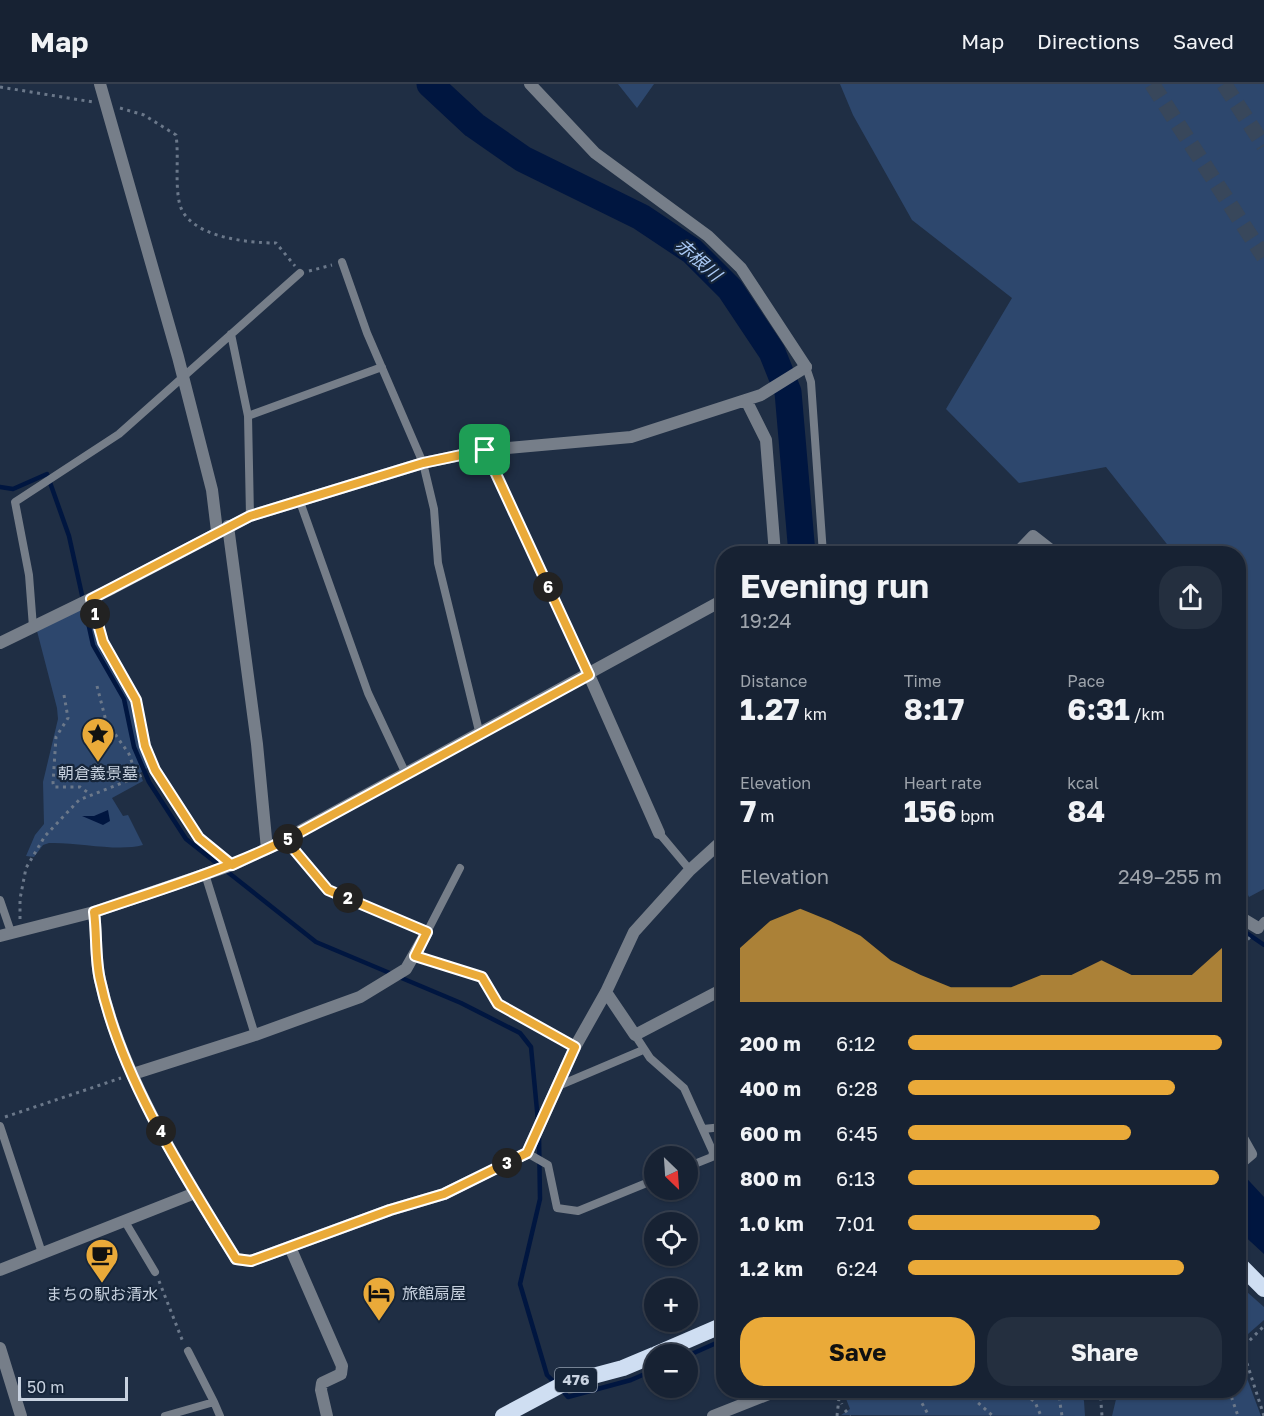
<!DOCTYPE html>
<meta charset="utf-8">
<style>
:root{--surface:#172233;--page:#242f3f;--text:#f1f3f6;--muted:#9ea4ac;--line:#363f4e;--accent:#eaaa39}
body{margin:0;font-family:"Golos Text","Noto Sans JP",sans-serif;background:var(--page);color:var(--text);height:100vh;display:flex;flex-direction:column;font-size:22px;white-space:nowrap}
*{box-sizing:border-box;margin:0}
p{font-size:20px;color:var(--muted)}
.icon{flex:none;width:33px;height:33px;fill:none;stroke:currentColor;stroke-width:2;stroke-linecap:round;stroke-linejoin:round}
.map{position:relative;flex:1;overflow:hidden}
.panel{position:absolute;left:716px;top:462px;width:530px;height:852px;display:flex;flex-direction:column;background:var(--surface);border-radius:24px;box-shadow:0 2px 4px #0004,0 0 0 2px var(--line)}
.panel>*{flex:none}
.needle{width:39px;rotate:155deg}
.fabs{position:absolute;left:644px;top:1062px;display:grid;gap:12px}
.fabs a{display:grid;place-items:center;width:54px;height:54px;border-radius:50%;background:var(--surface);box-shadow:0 2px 4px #0004,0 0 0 2px var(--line);font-size:30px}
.scale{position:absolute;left:18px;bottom:15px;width:110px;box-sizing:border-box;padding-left:6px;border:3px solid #c8d2e0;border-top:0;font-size:16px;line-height:21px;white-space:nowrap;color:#c8d2e0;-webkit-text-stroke:4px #162539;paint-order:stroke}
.pin{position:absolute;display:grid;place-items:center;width:51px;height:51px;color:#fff;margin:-26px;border-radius:12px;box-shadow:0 3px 9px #0006}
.km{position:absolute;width:30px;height:30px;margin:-15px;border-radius:50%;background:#222;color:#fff;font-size:16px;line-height:30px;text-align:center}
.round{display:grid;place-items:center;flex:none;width:63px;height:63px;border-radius:24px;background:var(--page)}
.headline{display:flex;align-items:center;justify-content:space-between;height:102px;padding:0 24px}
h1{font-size:33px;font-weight:700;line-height:45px}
.figures{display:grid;grid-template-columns:repeat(3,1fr);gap:9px;height:102px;padding:6px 24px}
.figures div{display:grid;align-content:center}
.figures b{font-size:30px;font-weight:700}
.figures small{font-size:16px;font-weight:400}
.figures p{font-size:16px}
.chart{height:168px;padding:12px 24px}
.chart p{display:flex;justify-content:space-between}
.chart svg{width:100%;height:108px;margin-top:6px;fill:var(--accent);opacity:.7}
.cta{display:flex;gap:12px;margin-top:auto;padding:12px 24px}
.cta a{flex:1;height:69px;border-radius:24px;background:var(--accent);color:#111;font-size:24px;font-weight:700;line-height:69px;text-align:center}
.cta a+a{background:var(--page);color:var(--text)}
ul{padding:0 24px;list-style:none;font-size:20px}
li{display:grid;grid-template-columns:96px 72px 1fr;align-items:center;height:45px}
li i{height:15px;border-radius:8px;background:var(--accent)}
header{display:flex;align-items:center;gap:36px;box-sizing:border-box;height:84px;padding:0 30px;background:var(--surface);border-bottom:2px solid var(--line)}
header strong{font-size:28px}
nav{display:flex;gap:33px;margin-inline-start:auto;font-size:21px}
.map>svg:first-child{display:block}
.green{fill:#2d476d}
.water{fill:#001640}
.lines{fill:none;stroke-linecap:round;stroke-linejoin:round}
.stream{stroke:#001640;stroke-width:4.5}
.river{stroke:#001640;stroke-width:27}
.trunk-tunnel{stroke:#38475b;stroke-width:16;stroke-dasharray:16 8;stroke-linecap:butt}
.path{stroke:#6b788a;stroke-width:3;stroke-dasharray:3 4.5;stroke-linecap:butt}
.service{stroke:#767e89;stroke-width:8}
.minor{stroke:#767e89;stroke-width:12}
.tertiary{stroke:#767e89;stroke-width:12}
.trunk{stroke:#cfdef2;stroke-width:16}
.route-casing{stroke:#fff;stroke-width:12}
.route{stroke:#eaaa39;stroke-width:8}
.labels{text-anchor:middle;stroke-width:4.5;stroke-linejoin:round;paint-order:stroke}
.shield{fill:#162539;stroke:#939eae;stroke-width:1.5}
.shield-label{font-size:15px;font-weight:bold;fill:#c8d2e0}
.poi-label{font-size:16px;fill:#c8d2e0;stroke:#162539}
.water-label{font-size:18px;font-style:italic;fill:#aac9f5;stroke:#162539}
</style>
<header>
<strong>Map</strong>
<nav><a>Map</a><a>Directions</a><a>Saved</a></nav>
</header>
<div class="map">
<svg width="1264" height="1332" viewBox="0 0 1264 1332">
<rect width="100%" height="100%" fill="#1f2e44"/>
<path class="green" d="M618,0H654L637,24Z
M840,0H1264V805L1249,813L1238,790V470L1174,469L1106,383L1019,399L946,325L1012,214L912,136L853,31Z
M88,522L100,566L130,618L139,661L149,683L140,689L143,697L112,714L123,732L128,731L143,761C117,768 79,758 49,759L43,761L34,773L26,772L35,751L44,740L43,698L58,635L57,624L37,547Z
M1238,1200L1264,1223V1236L1240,1257L1238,1266Z
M1238,1270L1261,1332H1112L1118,1307L1238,1306Z
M1080,1306L1084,1317L1085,1332L841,1331L850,1325L843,1307Z"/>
<path class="water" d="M108,726L110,737L103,741L82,732H94Z
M1238,1085L1264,1113V1170L1238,1146Z"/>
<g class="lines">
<path class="stream" d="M0,403L13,405L47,390L69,452L93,561L124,615L134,663L149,698L186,755L316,858L461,919L520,949L531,963L538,1037
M1238,843L1264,861
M539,1051L540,1115L520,1200L547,1291L556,1300
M687,1272L723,1256
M562,1306L568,1313L631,1296L654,1286"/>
<path class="river" d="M430,0L474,41L523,75L641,133L692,167L730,205L772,268L788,308L802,470"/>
<path class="trunk-tunnel" d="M1152,0L1264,173
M1224,0L1264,62"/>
<path class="path" d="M0,3L93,18
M120,24L144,31L176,51C179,73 175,96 179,117C185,153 247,159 276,159L295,182
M309,187L332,181
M97,602L106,637L129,670L137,693
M64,611L68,634L56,653L53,699L54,703H80L90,710
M20,835V815L26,784L45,752L79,716L145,690
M1238,867L1250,853
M5,1033L121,994
M159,1197L183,1258
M835,1306L842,1320
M921,1306L918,1312L929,1332
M971,1306L975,1316L993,1332
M1019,1306L1035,1318L1041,1332
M1058,1306L1062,1332
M1100,1306L1102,1332
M1229,1306L1238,1332
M845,1326L850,1332
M837,1332L839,1314
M1264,1332L1242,1264L1264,1242"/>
<path class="service" d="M342,178L367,249L423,379L434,425L438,479L480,651
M231,250L248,332L250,432
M806,283L811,298L823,470
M248,332L382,283
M485,366L589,591
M299,415L368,609L406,690
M91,515L103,558L136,616L145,662L155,686L199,754L232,781
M33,543L29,491L15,418L119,350L300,189
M659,749L690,786
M287,756L328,806L427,848L460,784
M205,790L255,951
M0,816L11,848
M1258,844L1264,837
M415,872L482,893L498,920L575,963
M635,951L650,974L684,1004L713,1068L712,1073L687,1083
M558,1002L643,966
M0,1042L42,1169
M703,1045L723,1043
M527,1069L548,1081L557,1124L578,1127L654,1096
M124,1136L155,1188
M188,1267L214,1318
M165,1332L214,1318L220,1332"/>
<path class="minor" d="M746,316L766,356L775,470
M228,442L257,660L267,765
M1016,470L1033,452L1056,470
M0,559L113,504L250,432L423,379L485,366L631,353L761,311L806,283
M589,591L659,749
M94,828C97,850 95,875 100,896C122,994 184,1091 236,1175L251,1177L390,1126L444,1110L527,1069L575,963L606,908L634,848L690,786L723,756
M1238,832L1258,844
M0,852L94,828L232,781L267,765L723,516
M606,908L635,951L723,905
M133,990L255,951L360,913L406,885L427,848
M1238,1047L1251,1070L1238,1081
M290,1163L342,1282L341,1290L322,1299L321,1306L327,1332
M0,1186L195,1109
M713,1332L779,1306"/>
<path class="tertiary" d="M100,0L178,273L212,406L217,447
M530,0L595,69L708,152L741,184L806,283
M0,1264L21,1332"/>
<path class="trunk" d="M1238,1179L1264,1205
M656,1270L723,1241
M503,1332L563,1300L623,1284L654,1271"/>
</g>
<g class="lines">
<g class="route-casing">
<path id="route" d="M485,366L423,379L250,432L91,515L103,558L136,616L145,662L155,686L199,754L232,781L286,756L328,806L427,848L415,872L482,893L498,920L575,963L527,1069L444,1110L390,1126L251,1177L236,1175C184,1091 121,994 100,896C95,875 97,850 94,828C159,806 225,786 286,756L589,591L485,366"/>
</g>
<use href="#route" class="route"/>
</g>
<defs>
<g id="sight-pin" transform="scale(1.725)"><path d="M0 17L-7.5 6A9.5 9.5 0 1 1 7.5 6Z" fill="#eaaa39" stroke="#162539"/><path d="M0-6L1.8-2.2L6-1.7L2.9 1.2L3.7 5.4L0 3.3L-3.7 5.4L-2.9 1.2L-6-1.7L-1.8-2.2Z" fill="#111"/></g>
<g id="cafe-pin" transform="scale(1.725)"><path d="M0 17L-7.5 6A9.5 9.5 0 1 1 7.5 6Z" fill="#eaaa39" stroke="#162539"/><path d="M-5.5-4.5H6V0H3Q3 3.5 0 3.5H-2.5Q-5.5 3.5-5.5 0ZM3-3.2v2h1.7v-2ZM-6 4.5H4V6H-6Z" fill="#111"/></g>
<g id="hotel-pin" transform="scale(1.725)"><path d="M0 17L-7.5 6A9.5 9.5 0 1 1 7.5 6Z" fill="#eaaa39" stroke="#162539"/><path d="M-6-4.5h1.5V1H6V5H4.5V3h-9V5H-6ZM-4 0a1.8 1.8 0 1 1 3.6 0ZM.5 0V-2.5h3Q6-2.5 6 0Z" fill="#111"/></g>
</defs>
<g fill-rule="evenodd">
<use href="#sight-pin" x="98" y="650"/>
<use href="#cafe-pin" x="102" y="1171"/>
<use href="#hotel-pin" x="379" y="1209"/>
</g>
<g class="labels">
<rect class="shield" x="555" y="1284" width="42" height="24" rx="4.5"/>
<g class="shield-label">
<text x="576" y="1301">476</text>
</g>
<g class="poi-label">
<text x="98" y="695">朝倉義景墓</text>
<text x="402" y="1215" text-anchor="start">旅館扇屋</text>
<text x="102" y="1216">まちの駅お清水</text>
</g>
<g class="water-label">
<text transform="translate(698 176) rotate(41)" y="6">赤根川</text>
</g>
</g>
</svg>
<div class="fabs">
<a><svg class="needle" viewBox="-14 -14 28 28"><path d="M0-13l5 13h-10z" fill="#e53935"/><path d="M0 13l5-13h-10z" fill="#9ea4ac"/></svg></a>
<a><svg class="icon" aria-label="locate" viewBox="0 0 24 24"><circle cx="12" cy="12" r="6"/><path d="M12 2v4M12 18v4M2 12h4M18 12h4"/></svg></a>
<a>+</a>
<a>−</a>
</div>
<div class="scale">50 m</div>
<div class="pin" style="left:485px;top:366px;background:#1e9e55"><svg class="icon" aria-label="arrive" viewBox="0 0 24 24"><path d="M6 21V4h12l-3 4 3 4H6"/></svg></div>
<b class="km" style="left:95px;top:530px">1</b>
<b class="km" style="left:348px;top:814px">2</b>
<b class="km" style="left:507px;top:1079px">3</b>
<b class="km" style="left:161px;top:1047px">4</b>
<b class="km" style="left:288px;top:755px">5</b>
<b class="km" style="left:548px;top:503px">6</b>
<section class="panel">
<div class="headline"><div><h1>Evening run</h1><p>19:24</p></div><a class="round"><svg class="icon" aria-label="share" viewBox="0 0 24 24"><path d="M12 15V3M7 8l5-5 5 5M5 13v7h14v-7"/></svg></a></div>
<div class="figures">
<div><p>Distance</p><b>1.27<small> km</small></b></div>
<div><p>Time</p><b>8:17</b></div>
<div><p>Pace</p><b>6:31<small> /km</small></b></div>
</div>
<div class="figures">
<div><p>Elevation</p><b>7<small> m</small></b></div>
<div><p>Heart rate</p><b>156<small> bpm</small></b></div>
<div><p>kcal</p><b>84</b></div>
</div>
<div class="chart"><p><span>Elevation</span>249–255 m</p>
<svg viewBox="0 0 160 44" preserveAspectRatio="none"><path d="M0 44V22L10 11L20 6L30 11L40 17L50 27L60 33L70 38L80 38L90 38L100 33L110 33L120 27L130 33L140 33L150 33L160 22V44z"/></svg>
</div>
<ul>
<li><b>200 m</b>6:12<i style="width:100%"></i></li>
<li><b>400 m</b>6:28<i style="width:85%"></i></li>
<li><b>600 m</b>6:45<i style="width:71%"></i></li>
<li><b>800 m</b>6:13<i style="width:99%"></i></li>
<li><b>1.0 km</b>7:01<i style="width:61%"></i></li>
<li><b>1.2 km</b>6:24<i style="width:88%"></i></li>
</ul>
<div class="cta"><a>Save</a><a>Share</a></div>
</section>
</div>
